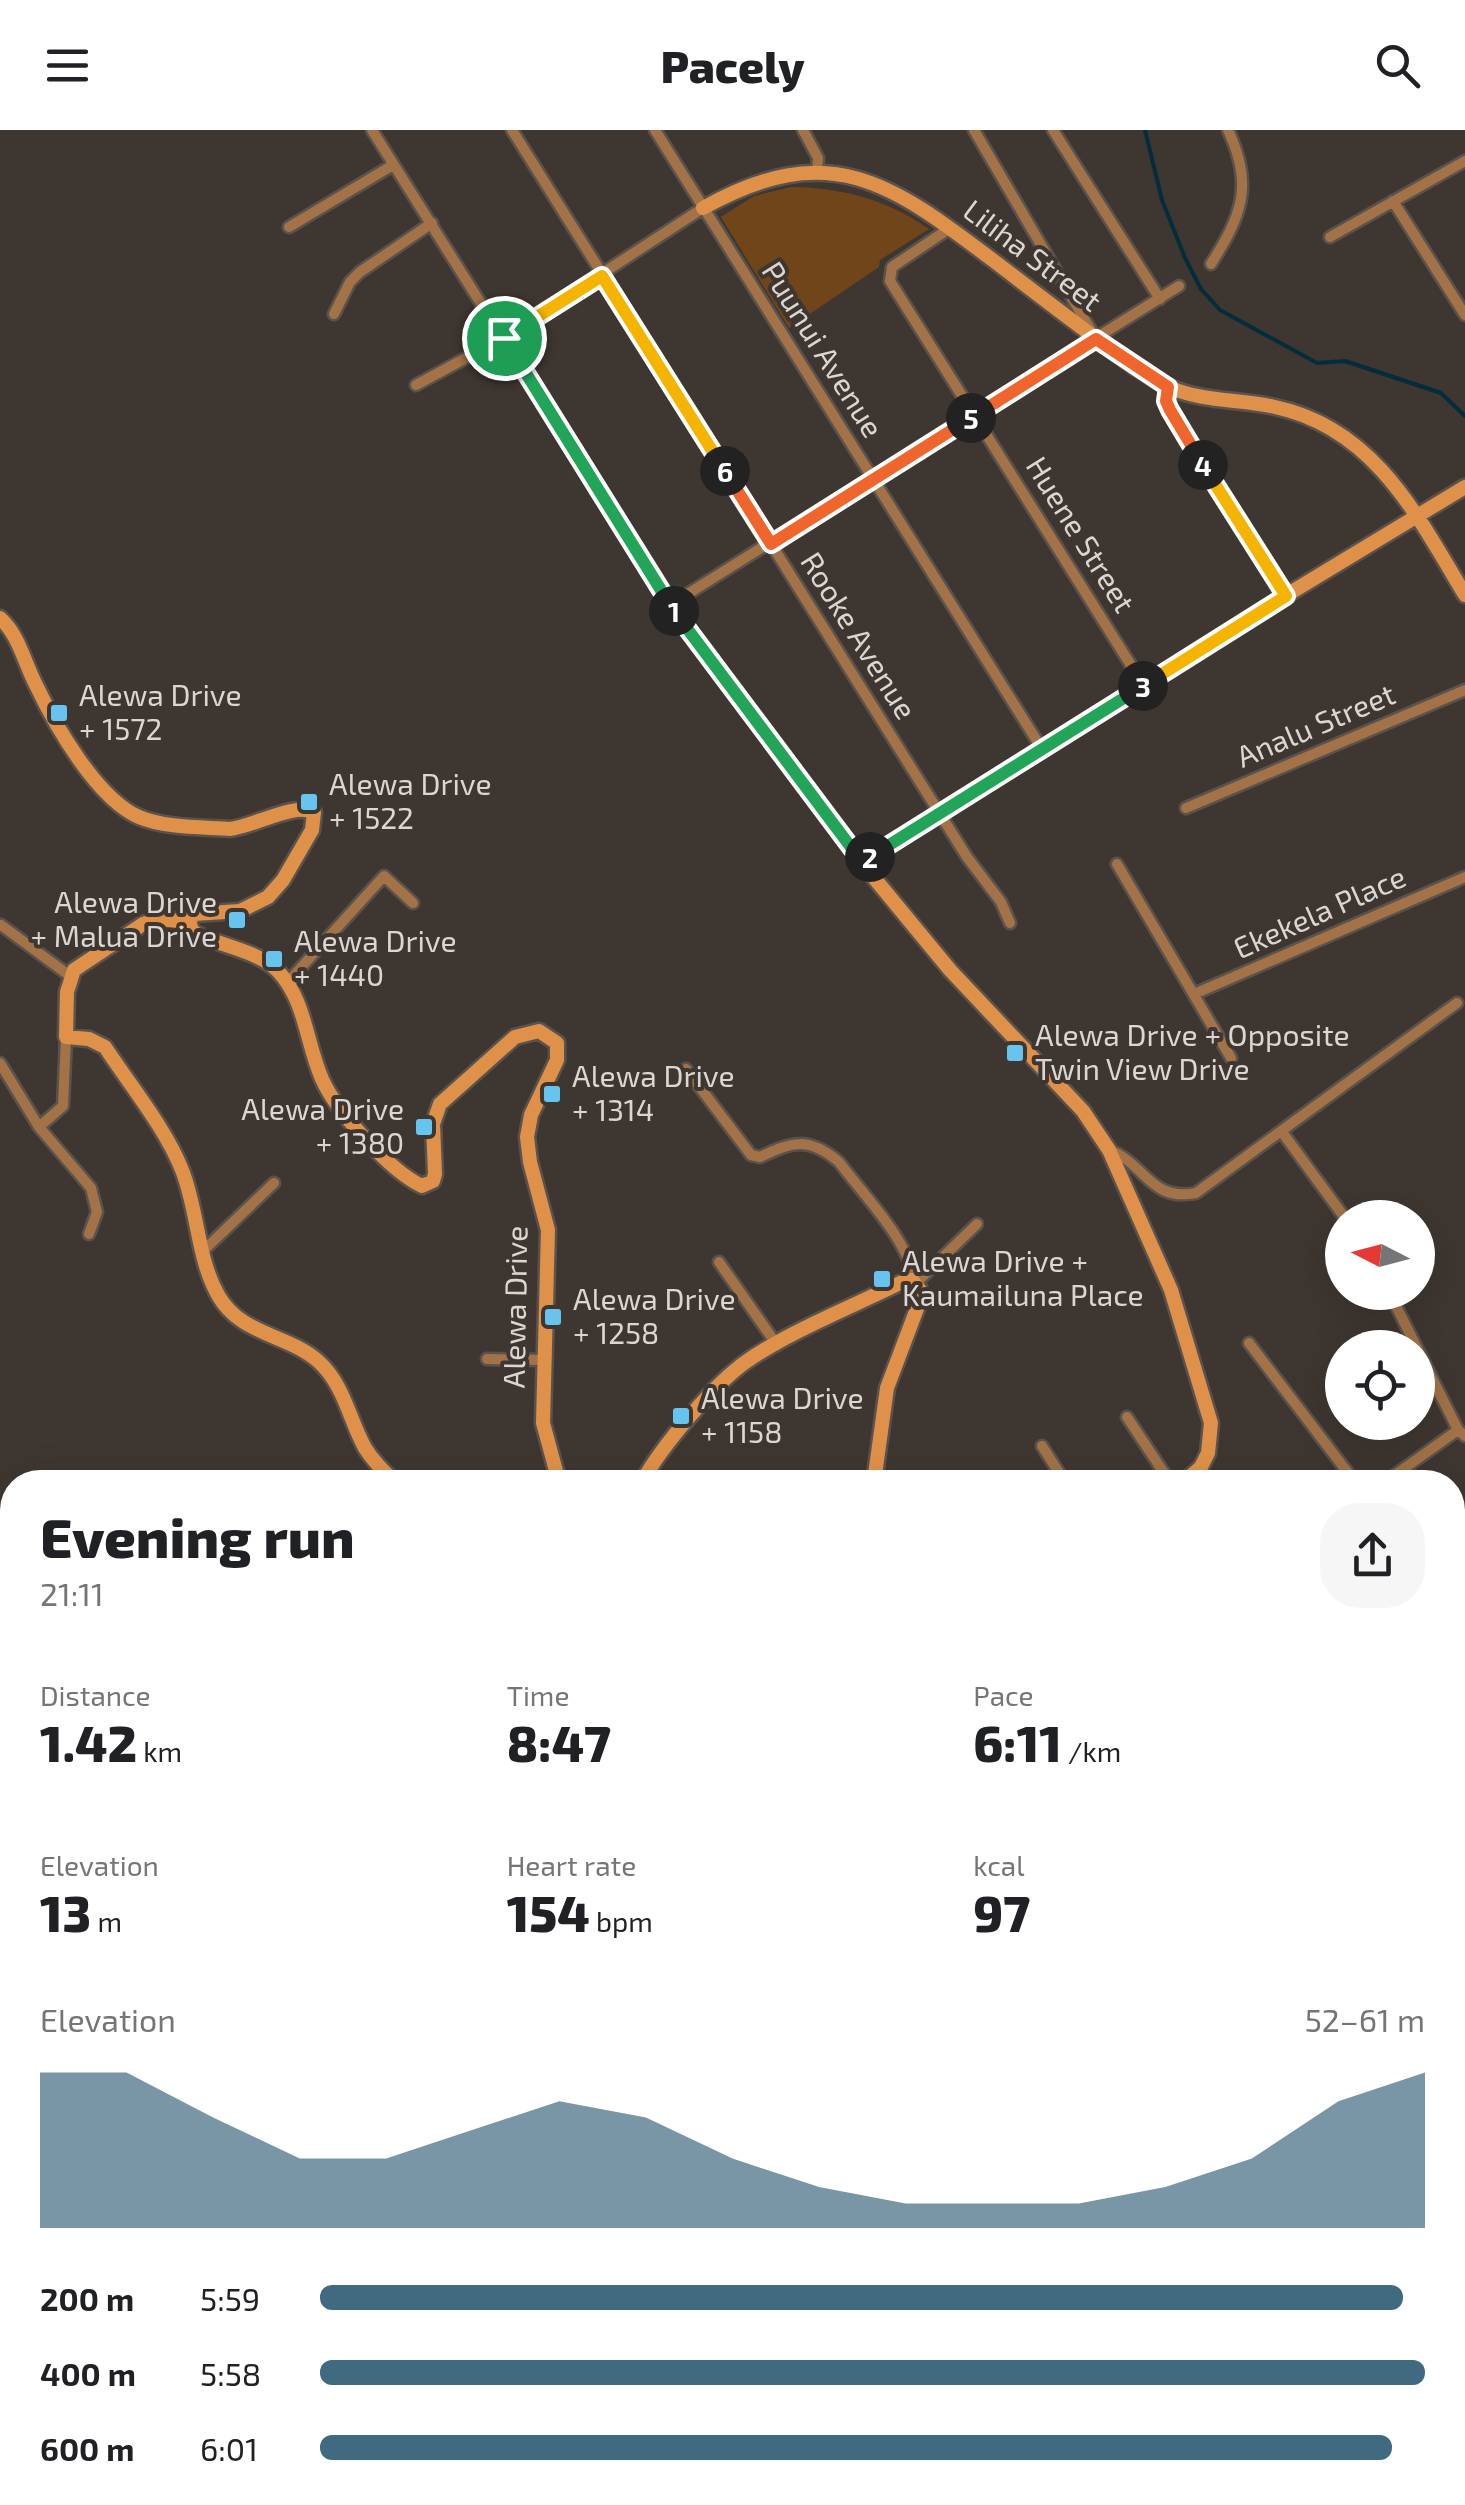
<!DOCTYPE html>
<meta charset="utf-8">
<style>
:root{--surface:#fff;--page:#f6f6f6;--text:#202124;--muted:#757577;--accent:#406a7f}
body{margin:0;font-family:"Exo 2",sans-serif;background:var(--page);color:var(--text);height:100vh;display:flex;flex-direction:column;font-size:38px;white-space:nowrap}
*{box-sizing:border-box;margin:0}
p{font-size:32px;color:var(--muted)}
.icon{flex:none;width:55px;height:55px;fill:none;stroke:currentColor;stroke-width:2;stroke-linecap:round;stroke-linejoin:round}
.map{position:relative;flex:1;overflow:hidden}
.details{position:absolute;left:0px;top:1340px;width:1465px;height:1035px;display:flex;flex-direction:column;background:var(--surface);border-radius:40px 40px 0 0;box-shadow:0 10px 40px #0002}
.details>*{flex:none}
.needle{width:65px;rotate:276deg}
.controls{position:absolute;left:1325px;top:1070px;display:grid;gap:20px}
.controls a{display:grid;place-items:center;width:110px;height:110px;border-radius:50%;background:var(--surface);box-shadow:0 10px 40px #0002;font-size:50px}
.pin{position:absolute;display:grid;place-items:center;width:85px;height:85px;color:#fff;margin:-42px;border:5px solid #fff;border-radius:50%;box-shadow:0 2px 10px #0007}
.km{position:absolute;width:50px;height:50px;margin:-25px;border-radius:50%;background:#222;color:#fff;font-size:28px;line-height:50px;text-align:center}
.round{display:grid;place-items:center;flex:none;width:105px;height:105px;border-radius:40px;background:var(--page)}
.summary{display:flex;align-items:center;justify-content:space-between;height:170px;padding:0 40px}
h1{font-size:55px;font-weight:800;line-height:75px}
.metrics{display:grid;grid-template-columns:repeat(3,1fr);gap:15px;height:170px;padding:10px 40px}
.metrics div{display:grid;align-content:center}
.metrics b{font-size:50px;font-weight:800}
.metrics small{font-size:28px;font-weight:400}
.metrics p{font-size:28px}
.chart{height:280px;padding:20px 40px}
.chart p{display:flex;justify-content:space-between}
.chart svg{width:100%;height:180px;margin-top:10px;fill:var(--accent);opacity:.7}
ul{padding:0 40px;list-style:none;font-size:32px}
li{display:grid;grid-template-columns:160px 120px 1fr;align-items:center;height:75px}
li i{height:25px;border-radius:12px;background:var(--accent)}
header{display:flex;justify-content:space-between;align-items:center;height:130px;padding:0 40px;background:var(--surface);font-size:45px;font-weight:800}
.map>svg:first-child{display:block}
.green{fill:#71451a}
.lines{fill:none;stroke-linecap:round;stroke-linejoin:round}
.stream{stroke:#032d3c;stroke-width:4}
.street-casing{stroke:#5a534d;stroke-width:15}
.secondary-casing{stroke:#5a534d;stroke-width:19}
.street{stroke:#a37247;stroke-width:10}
.secondary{stroke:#e09149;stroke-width:14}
.split-1-casing{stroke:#fff;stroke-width:20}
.split-2-casing{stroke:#fff;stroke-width:20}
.split-3-casing{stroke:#fff;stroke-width:20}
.split-4-casing{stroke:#fff;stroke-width:20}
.split-5-casing{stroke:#fff;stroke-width:20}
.split-6-casing{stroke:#fff;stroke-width:20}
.split-7-casing{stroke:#fff;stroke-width:20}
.split-1{stroke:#22a559;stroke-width:12}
.split-2{stroke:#22a559;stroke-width:12}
.split-3{stroke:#22a559;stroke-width:12}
.split-4{stroke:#f5b400;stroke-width:12}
.split-5{stroke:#f0652b;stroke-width:12}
.split-6{stroke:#f0652b;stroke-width:12}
.split-7{stroke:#f5b400;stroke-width:12}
.poi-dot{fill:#66c4ef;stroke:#3e3630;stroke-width:4}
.labels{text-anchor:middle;stroke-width:8;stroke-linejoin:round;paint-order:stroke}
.street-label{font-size:30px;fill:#dbd6d2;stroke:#3e3630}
.poi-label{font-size:30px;fill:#dbd6d2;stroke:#3e3630;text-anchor:start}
</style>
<header><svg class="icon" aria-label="menu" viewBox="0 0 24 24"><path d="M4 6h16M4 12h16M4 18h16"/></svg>Pacely<svg class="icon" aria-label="search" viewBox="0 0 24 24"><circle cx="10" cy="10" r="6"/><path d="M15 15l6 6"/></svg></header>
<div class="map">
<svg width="1465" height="2375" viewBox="0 0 1465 2375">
<rect width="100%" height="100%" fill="#3e3630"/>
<path class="green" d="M791,57C843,58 886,69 929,99L880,130L879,137L789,198L721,87L754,66Z"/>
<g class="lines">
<path class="stream" d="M1145,0L1162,70L1185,128L1201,159L1220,180L1317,233L1345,231L1441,263L1465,286
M0,1383L12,1392
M638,2362L642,2375"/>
<g class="street-casing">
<path id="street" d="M372,0L670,475L861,732
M512,0L967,727L1001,772L1010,793
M655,0L1042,619
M803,0L818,28L817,43
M974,0L1093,204
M1053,0L1160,169
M1393,71L1465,185
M289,97L393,35
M950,98L892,137L890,151L1144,556
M1330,107L1465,31
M1211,134C1242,85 1254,55 1228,0
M334,184L350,152L360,142L432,93
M416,255L503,208L703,78
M1168,257L1166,271L1173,286L1285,466
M670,475L1179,156
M1186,678L1465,560
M1117,734L1231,928
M1,795L70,846
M287,853L384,746L413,773
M1194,864L1465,747
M0,933L39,997L91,1058L97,1082L89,1104
M686,939L751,1025L760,1027C792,1012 808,1006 839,1032C866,1068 907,1108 916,1153
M39,997L63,976L66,907
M1282,1002L1345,1088
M1109,1020C1146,1034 1150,1072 1196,1063L1457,873
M204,1120L274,1053
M719,1132L777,1215
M916,1153L977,1094
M1389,1162L1458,1300L1465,1306
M1249,1213L1355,1352
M487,1229L543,1230
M1127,1287L1170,1352
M1042,1316L1065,1352
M1385,1352L1458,1300
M1452,1433L1465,1436
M1452,1494L1465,1520
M1452,1638L1465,1627
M0,1649C18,1604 0,1552 12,1505
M1452,1794L1465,1804
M1452,2038L1465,2044
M1452,2141L1465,2132
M0,2189L12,2163
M1452,2192L1465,2210
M1452,2273L1465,2264
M1452,2298L1465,2315
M290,2362L291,2375
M732,2362L738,2375
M874,2362L877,2375
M1023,2362L1044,2375
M1122,2375V2362
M1380,2375L1389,2362"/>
</g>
<g class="secondary-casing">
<path id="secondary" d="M703,78C830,7 891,53 994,131C1041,167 1088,203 1136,238C1147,244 1157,252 1169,257C1202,272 1240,269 1275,277C1374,298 1417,385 1465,465
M0,488C19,505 24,532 36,555C55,595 97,669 139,687C165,698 202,697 230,699C253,697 296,671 314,683L312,700L283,750L268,767L240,781L194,784L189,792
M189,792L193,802C219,816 257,820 278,841C306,871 306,913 322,949C336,981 390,1041 422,1056L433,1051L435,1044L433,994L440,974L515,907L539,901L557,913V930L531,985L527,1007L530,1032L548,1100L543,1293L559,1352
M189,792L160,789L143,794L74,840L67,862L66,907L89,909L105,917C130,955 166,999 182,1040C198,1080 197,1128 218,1165C240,1205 287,1204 318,1231C344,1254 349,1289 365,1318C373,1331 384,1342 395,1352
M642,1352C661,1317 714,1254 747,1231C790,1201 856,1175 904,1151L912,1150L920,1160L921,1168L887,1258L874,1352
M1184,1352L1201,1337L1208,1323L1211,1293L1171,1160L1109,1020L1083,981L950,840L861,732L1285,466L1465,357
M1452,1816L1465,1814
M412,2362L413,2375
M527,2362L528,2375
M1361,2362L1365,2375"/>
</g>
<use href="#street" class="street"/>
<use href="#secondary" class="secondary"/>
</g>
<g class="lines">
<g class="split-1-casing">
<path id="split-1" d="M504,208L674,481"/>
</g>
<g class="split-2-casing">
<path id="split-2" d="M674,481L862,732L870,727"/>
</g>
<g class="split-3-casing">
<path id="split-3" d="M870,727L1143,556"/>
</g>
<g class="split-4-casing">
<path id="split-4" d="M1143,556L1286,466L1203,335"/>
</g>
<g class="split-5-casing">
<path id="split-5" d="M971,288L1096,209L1168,257L1166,271L1170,280L1203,335"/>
</g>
<g class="split-6-casing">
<path id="split-6" d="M725,341L771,414L971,288"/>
</g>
<g class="split-7-casing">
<path id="split-7" d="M504,208L602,146L725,341"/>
</g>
<use href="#split-1" class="split-1"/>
<use href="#split-2" class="split-2"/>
<use href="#split-3" class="split-3"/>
<use href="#split-4" class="split-4"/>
<use href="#split-5" class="split-5"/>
<use href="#split-6" class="split-6"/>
<use href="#split-7" class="split-7"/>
</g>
<g class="poi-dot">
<rect x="49" y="573" width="20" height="20" rx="5"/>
<rect x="299" y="662" width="20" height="20" rx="5"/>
<rect x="227" y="780" width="20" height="20" rx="5"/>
<rect x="264" y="819" width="20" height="20" rx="5"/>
<rect x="1005" y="913" width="20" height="20" rx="5"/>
<rect x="542" y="954" width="20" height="20" rx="5"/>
<rect x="414" y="987" width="20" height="20" rx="5"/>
<rect x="872" y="1139" width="20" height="20" rx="5"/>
<rect x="543" y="1177" width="20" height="20" rx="5"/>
<rect x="671" y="1276" width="20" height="20" rx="5"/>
</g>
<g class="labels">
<g class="street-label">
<text transform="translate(1032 126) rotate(37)" y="10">Liliha Street</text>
<text transform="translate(822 220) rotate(58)" y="10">Puunui Avenue</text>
<text transform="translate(1080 405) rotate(58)" y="10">Huene Street</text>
<text transform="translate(858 506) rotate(58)" y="10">Rooke Avenue</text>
<text transform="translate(1316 596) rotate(-23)" y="10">Analu Street</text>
<text transform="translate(1320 783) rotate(-24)" y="10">Ekekela Place</text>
<text transform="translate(516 1177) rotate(-89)" y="10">Alewa Drive</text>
</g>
<g class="poi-label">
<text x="79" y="576">Alewa Drive<tspan x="79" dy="34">+ 1572</tspan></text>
<text x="329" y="665">Alewa Drive<tspan x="329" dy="34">+ 1522</tspan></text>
<text x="217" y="783" text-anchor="end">Alewa Drive<tspan x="217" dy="34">+ Malua Drive</tspan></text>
<text x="294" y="822">Alewa Drive<tspan x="294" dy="34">+ 1440</tspan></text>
<text x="1035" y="916">Alewa Drive + Opposite<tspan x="1035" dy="34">Twin View Drive</tspan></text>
<text x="572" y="957">Alewa Drive<tspan x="572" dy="34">+ 1314</tspan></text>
<text x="404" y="990" text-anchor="end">Alewa Drive<tspan x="404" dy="34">+ 1380</tspan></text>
<text x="902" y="1142">Alewa Drive +<tspan x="902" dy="34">Kaumailuna Place</tspan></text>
<text x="573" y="1180">Alewa Drive<tspan x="573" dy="34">+ 1258</tspan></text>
<text x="701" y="1279">Alewa Drive<tspan x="701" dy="34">+ 1158</tspan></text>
</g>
</g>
</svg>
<div class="controls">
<a><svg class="needle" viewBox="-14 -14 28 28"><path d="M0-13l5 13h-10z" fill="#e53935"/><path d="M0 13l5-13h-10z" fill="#757577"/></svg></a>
<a><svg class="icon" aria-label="locate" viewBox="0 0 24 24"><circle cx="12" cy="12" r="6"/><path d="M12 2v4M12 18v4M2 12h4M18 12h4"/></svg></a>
</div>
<div class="pin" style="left:504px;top:208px;background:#1e9e55"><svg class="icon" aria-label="arrive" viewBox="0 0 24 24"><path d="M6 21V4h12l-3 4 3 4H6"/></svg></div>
<b class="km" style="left:674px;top:481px">1</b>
<b class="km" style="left:870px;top:727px">2</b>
<b class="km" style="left:1143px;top:556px">3</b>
<b class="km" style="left:1203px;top:335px">4</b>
<b class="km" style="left:971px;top:288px">5</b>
<b class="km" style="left:725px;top:341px">6</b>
<section class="details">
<div class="summary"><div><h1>Evening run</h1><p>21:11</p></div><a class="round"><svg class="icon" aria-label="share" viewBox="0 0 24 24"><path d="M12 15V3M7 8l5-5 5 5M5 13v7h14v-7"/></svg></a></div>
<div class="metrics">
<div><p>Distance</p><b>1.42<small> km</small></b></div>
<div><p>Time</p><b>8:47</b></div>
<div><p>Pace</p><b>6:11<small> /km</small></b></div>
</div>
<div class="metrics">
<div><p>Elevation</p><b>13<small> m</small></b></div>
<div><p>Heart rate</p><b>154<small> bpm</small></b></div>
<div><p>kcal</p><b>97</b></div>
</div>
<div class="chart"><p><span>Elevation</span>52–61 m</p>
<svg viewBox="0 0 160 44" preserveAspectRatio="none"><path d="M0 44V6L10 6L20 17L30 27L40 27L50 20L60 13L70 17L80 27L90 34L100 38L110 38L120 38L130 34L140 27L150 13L160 6V44z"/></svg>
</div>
<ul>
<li><b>200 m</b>5:59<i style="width:98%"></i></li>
<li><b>400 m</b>5:58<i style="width:100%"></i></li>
<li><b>600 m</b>6:01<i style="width:97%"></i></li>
</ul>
</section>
</div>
